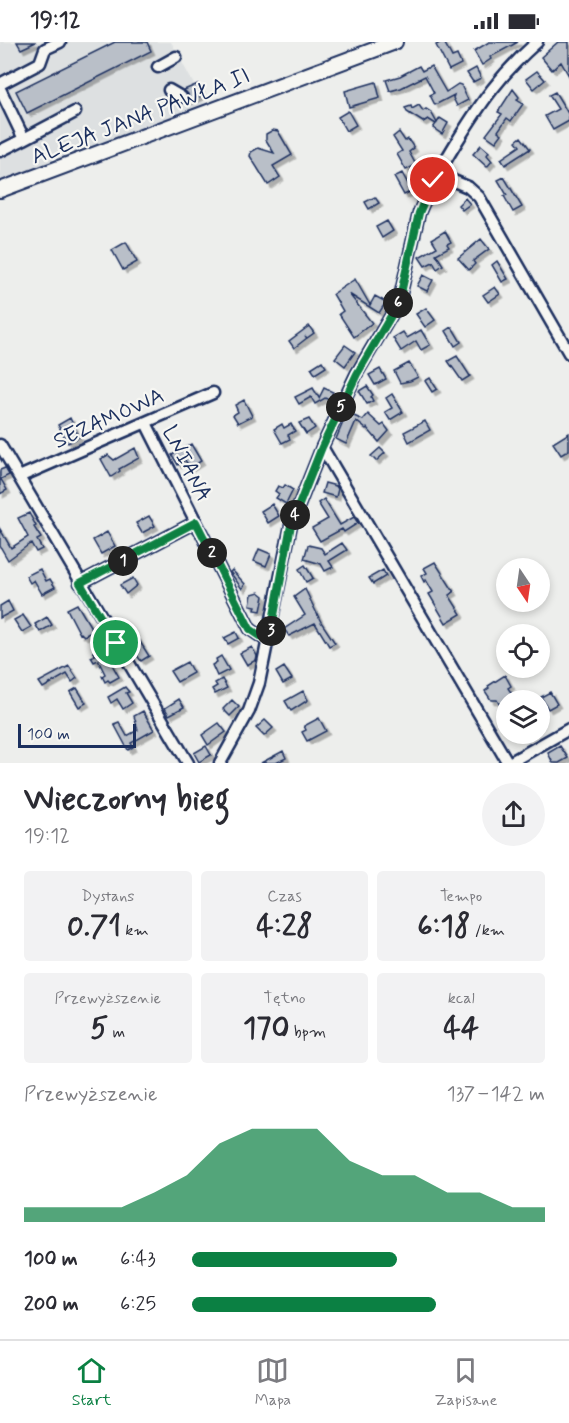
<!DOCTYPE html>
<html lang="pl">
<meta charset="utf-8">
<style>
:root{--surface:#fff;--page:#f2f2f3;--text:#2b2b33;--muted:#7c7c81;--line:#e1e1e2;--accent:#0b8043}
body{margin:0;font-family:Mynerve,sans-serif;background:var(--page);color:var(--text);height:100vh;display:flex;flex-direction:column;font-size:22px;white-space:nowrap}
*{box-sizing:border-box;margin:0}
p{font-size:20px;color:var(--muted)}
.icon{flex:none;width:33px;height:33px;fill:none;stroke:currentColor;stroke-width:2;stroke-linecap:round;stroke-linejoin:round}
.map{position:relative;height:721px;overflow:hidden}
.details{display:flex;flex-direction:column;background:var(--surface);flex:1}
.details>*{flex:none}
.needle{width:39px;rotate:167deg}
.buttons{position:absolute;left:496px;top:516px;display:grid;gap:12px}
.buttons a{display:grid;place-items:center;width:54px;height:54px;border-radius:50%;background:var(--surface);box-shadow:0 3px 9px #0003;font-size:30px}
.scale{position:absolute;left:18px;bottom:15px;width:118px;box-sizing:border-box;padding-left:6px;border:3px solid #1b2f5e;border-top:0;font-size:16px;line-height:21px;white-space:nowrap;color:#1b2f5e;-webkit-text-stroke:4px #f6f6f2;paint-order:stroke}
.pin{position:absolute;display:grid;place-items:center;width:51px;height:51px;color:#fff;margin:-26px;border:3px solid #fff;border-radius:50%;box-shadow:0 2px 6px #0007}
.km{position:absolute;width:30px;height:30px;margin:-15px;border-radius:50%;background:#222;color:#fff;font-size:16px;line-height:30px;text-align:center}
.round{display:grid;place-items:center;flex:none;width:63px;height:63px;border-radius:32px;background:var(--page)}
.summary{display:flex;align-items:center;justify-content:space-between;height:102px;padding:0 24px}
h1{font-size:33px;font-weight:700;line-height:45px}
.stats{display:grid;grid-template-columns:repeat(3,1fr);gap:9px;height:102px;padding:6px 24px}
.stats div{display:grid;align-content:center;border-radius:6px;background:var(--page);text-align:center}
.stats b{font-size:30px;font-weight:700}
.stats small{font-size:16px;font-weight:400}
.stats p{font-size:16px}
.chart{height:168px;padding:12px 24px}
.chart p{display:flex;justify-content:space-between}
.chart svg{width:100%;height:108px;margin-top:6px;fill:var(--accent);opacity:.7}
ul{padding:0 24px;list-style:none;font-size:20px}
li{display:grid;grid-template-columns:96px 72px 1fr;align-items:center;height:45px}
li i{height:15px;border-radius:8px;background:var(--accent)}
.status{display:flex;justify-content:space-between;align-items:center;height:42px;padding:0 30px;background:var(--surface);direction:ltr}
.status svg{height:16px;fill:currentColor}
.dock{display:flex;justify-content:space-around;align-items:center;height:84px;border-top:2px solid var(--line);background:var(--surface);font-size:16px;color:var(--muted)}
.dock a{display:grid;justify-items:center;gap:3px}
.dock .current{color:var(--accent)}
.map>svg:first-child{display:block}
.built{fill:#dde0e1}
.building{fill:#b9bfc8;stroke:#1b2f5e;stroke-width:1.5;filter:url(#shadow)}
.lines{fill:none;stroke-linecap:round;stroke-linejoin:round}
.minor-casing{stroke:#1b2f5e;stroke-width:15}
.major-casing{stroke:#1b2f5e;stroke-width:18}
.minor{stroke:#f6f6f2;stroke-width:10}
.major{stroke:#f6f6f2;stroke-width:14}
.route-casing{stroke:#fff;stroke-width:12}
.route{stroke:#0b8043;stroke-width:8}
.labels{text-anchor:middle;stroke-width:4.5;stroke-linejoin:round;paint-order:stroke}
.street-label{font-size:22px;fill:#1b2f5e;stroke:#f6f6f2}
</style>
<div class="status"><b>19:12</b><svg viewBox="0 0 49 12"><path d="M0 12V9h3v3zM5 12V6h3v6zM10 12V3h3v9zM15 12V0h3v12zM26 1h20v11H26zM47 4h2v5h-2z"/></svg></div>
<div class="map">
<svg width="569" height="721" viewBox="0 0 569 721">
<defs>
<filter id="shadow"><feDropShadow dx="3.5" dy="3.5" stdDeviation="0" flood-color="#0004"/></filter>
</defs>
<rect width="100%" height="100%" fill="#edeeec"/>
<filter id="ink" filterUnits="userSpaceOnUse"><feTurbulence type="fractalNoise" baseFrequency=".0167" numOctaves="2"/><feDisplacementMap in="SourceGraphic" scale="12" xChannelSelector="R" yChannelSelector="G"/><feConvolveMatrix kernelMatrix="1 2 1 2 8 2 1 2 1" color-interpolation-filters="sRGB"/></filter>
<g filter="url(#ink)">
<path class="built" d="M0,0H171L205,63L0,139Z"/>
<path class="building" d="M17,0H36L21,7Z
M115,0H147L151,9L27,71L16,49Z
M441,0H444L452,15L457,13L461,22L449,28L436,3Z
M489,0H518L490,15L491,17L482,23L474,9Z
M558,0H569V34L561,20L552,28L541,15Z
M419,24L422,29L431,24L446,50L458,42L461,43L468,58L457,64L453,56L454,53L435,63L430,53L434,51L425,34L401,46L390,49L386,38L400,34Z
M476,26L481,36L473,40L467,31Z
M537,29L545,38L534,47L526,37Z
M376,40L380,56L349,65L345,49Z
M198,42L203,53L189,59L188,52L184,48Z
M513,47L519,55L517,58L523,62L511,79L507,76L498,89L502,92L496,100L486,93L502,72L498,70Z
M555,50L569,73V79L553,88L545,74L558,67L549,53Z
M419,63L423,69L426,67L431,70L437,81L440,76L448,81L442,92L433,86L436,82L428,77L423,80L407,70L405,66L411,64L412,67Z
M348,69L356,83L346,89L338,75Z
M273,88L278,89L292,113L273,124L280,135L268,143L250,114L251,110L258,106L274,111L266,98V92Z
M399,90L405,99L408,97L414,106L409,110L416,123L406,128L397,112L402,109L393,95Z
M521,95L530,107L505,123L501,117L520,104L516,99Z
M481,103L489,110L487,113L492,119L487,125L473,112Z
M402,131L412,149L404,153L394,135Z
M504,135L522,165L513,170L504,154L507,153L498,138Z
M375,155L379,161L369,167L365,160Z
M465,156L470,162L462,168L458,163Z
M387,179L393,189L382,196L376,185Z
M445,189L451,200L447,202L449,205L436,212L443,223L437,227L433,220L425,224L419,215L437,205L432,197Z
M481,197L489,207L473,219L475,222L469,228L458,216Z
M126,200L137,220L123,228L112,208Z
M497,219L508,237L502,240L492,223Z
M423,233L433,238L427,249L417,244Z
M355,237L370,263L375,254L386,260L379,271L349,252L372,281L354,295L339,272L343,269L333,252Z
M495,245L500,252L488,260L483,253Z
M426,266L435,278L425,285L416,272Z
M309,284L314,291L307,296L305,294L307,296L294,306L289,299Z
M452,285L461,300L455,304L446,289Z
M421,288L430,303L421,308L416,299L401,309L393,296L403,290L407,296Z
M345,303L355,310L345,324L335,316Z
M457,314L470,334L462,339L448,319Z
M322,319L326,325L315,332L311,326Z
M409,321L418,335L410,339L400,341L394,329Z
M380,327L386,337L375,343L369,333Z
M430,336L437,347L432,350L425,339Z
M367,344L373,353L371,355L373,359L367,362L359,349Z
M313,346L319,356L324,346L333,350L329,358L325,356L315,362L311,355L299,362L295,355Z
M392,352L403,370L390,378L385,370L392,366L386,356Z
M244,358L252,374L238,381L233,373L238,370L235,363Z
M347,371L363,378L368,372L381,384L384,382L389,389L379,400L367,386L366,387L356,379L346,402L336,397Z
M70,376L79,395L68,401L58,383Z
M309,377L315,386L306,392L299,381Z
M425,379L430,388L409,400L404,390Z
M282,382L284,386L291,382L295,389L288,393L290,397L282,401L274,387Z
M569,391V408L561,413L553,401Z
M191,402L201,419L190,426L185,418L178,423L172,413Z
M135,406L139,416L119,427L120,429L111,435L101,417L108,413L114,418Z
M380,406L385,411L376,419L371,414Z
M5,426L9,433L1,437L7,448L0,452V428Z
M325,441L336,444L338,447L336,455L322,451Z
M285,443L293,448L286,462L276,456L279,452L275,449L278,444L283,446Z
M324,457L340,483L354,475L358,481L344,490L342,487L320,499L312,486L328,477L318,461Z
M272,462L279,474L268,481L261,469Z
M29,471L36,484L34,485L41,496L37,498L42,507L36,510L31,501L8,518L0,504V487L11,506L28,495L18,476Z
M149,474L155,484L142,491L136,481Z
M107,490L115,504L101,512L93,498Z
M342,501L347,508L329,519L333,525L325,529L321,522L304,517L308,503L321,506L325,512Z
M259,507L271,512L266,524L254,519Z
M435,520L454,550L449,553L461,572L446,581L429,552L433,550L426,538L424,540L421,534L427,531L424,526Z
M305,523L313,536L306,540L299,527Z
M40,527L46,539L50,537L55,545L42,552L34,538L30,541L26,534Z
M232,528L245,542L242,547L230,530Z
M383,528L386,534L373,542L369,536Z
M133,536L137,543L126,552L120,543Z
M305,547L321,580L335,601L329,604L315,581L289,594L284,587L305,573L294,555Z
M259,550L264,554L261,569L255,568L256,564L250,563L252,552Z
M8,559L13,569L0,576V564Z
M77,562L93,589L84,594L81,591L80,592L67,567Z
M23,573L31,585L22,590L14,578Z
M47,575L52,583L40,590L35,582Z
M236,590L239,596L228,602L224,596Z
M137,595L149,614L141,619L128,601Z
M102,605L119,635L110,640L108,638L105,640L102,634L105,632L98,618L94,620L91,615L95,613L93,610Z
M252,605L257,614L256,618L247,623L240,611Z
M221,614L229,628L217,634L212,623L217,620L216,617Z
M187,620L193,631L177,640L170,629Z
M69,624L77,636L72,640L67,632L43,646L39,640Z
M284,625L292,637L283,642L276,630Z
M505,633L511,644L508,646L516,658H507V675L497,658H491L485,649L489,646L488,644Z
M222,637L227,646L215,652L212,647L217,644L215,641Z
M125,645L129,650L126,651L132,661L123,667L117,657L111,661L108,655Z
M77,646L86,661L79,665L70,650Z
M303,649L308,658L291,669L285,659Z
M550,650L557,662L548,667L541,655Z
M179,657L184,665L169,673L165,666Z
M232,658L239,665L230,674L223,667Z
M143,669L154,688L131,701L133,705L128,708L114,682L119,680L127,694L138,688L134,674Z
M319,676L326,689L307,699L302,690L306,688L304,684Z
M265,678L273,686L264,694L256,686Z
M219,681L226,690L208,703L202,693Z
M206,704L211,713L199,720L194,711Z
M560,704L568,716L559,721H553L548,711Z
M283,709L286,716L276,721H261Z"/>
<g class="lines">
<g class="minor-casing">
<path id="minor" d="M158,25L176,15
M0,42L40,21L45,7L60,0
M0,47L24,97L0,109
M169,48L181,55
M24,97L75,70
M437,132L468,145L479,155L569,311
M146,381L250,587L269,600
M0,403L188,721
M322,405L508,721
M19,435L213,351
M80,541L196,480
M220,721L249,669L259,641L291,483L322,405L357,331L395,267L401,251L419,171C429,146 442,124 456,101C482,59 500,33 537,0
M509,721L569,687"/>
</g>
<g class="major-casing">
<path id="major" d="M0,148L395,0"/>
</g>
<use href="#minor" class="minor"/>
<use href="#major" class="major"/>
</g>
</g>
<g class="lines" filter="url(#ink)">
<g class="route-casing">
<path id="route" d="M116,601L80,541L196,480L250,587L269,600L291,483L322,405L357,332L395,267L401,251L419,171L433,138"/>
</g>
<use href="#route" class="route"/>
</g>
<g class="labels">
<g class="street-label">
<text transform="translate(140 73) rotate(-21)" y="8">ALEJA JANA PAWŁA II</text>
<text transform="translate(108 375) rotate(-24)" y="8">SEZAMOWA</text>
<text transform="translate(188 421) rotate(63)" y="8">LNIANA</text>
</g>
</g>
</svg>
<div class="buttons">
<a><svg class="needle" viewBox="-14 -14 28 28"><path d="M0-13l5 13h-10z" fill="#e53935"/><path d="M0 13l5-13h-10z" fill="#7c7c81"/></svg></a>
<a><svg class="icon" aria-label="locate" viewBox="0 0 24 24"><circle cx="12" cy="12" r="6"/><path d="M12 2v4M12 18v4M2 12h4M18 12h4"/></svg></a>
<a><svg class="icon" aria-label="layers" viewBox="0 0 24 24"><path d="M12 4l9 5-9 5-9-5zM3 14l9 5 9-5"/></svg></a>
</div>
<div class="scale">100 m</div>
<div class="pin" style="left:116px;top:601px;background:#1e9e55"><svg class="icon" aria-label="arrive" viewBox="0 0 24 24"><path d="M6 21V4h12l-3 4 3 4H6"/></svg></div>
<div class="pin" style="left:433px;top:138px;background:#d93025"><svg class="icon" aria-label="check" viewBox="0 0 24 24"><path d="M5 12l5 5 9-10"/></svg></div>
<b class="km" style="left:123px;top:519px">1</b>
<b class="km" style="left:212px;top:511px">2</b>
<b class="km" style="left:271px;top:589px">3</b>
<b class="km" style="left:295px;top:473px">4</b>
<b class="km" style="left:341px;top:365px">5</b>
<b class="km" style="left:398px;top:261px">6</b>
</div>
<section class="details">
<div class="summary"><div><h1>Wieczorny bieg</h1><p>19:12</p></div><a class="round"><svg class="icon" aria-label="share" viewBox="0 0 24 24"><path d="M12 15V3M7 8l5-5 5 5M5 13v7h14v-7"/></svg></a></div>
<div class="stats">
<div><p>Dystans</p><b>0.71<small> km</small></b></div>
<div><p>Czas</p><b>4:28</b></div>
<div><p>Tempo</p><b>6:18<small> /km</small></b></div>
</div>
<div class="stats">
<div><p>Przewyższenie</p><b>5<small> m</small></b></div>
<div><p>Tętno</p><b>170<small> bpm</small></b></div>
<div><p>kcal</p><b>44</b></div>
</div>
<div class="chart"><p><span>Przewyższenie</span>137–142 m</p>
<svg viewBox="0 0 160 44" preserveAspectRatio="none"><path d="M0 44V38L10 38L20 38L30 38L40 32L50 25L60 12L70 6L80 6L90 6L100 19L110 25L120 25L130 32L140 32L150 38L160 38V44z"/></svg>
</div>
<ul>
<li><b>100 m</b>6:43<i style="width:58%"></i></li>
<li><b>200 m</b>6:25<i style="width:69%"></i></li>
</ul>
</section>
<nav class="dock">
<a class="current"><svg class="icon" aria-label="home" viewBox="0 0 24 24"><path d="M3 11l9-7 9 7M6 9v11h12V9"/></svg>Start</a>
<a><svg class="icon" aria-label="map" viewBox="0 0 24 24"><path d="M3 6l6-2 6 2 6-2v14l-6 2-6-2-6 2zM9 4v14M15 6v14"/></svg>Mapa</a>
<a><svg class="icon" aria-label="saved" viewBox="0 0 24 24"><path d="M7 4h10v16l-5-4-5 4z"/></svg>Zapisane</a>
</nav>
